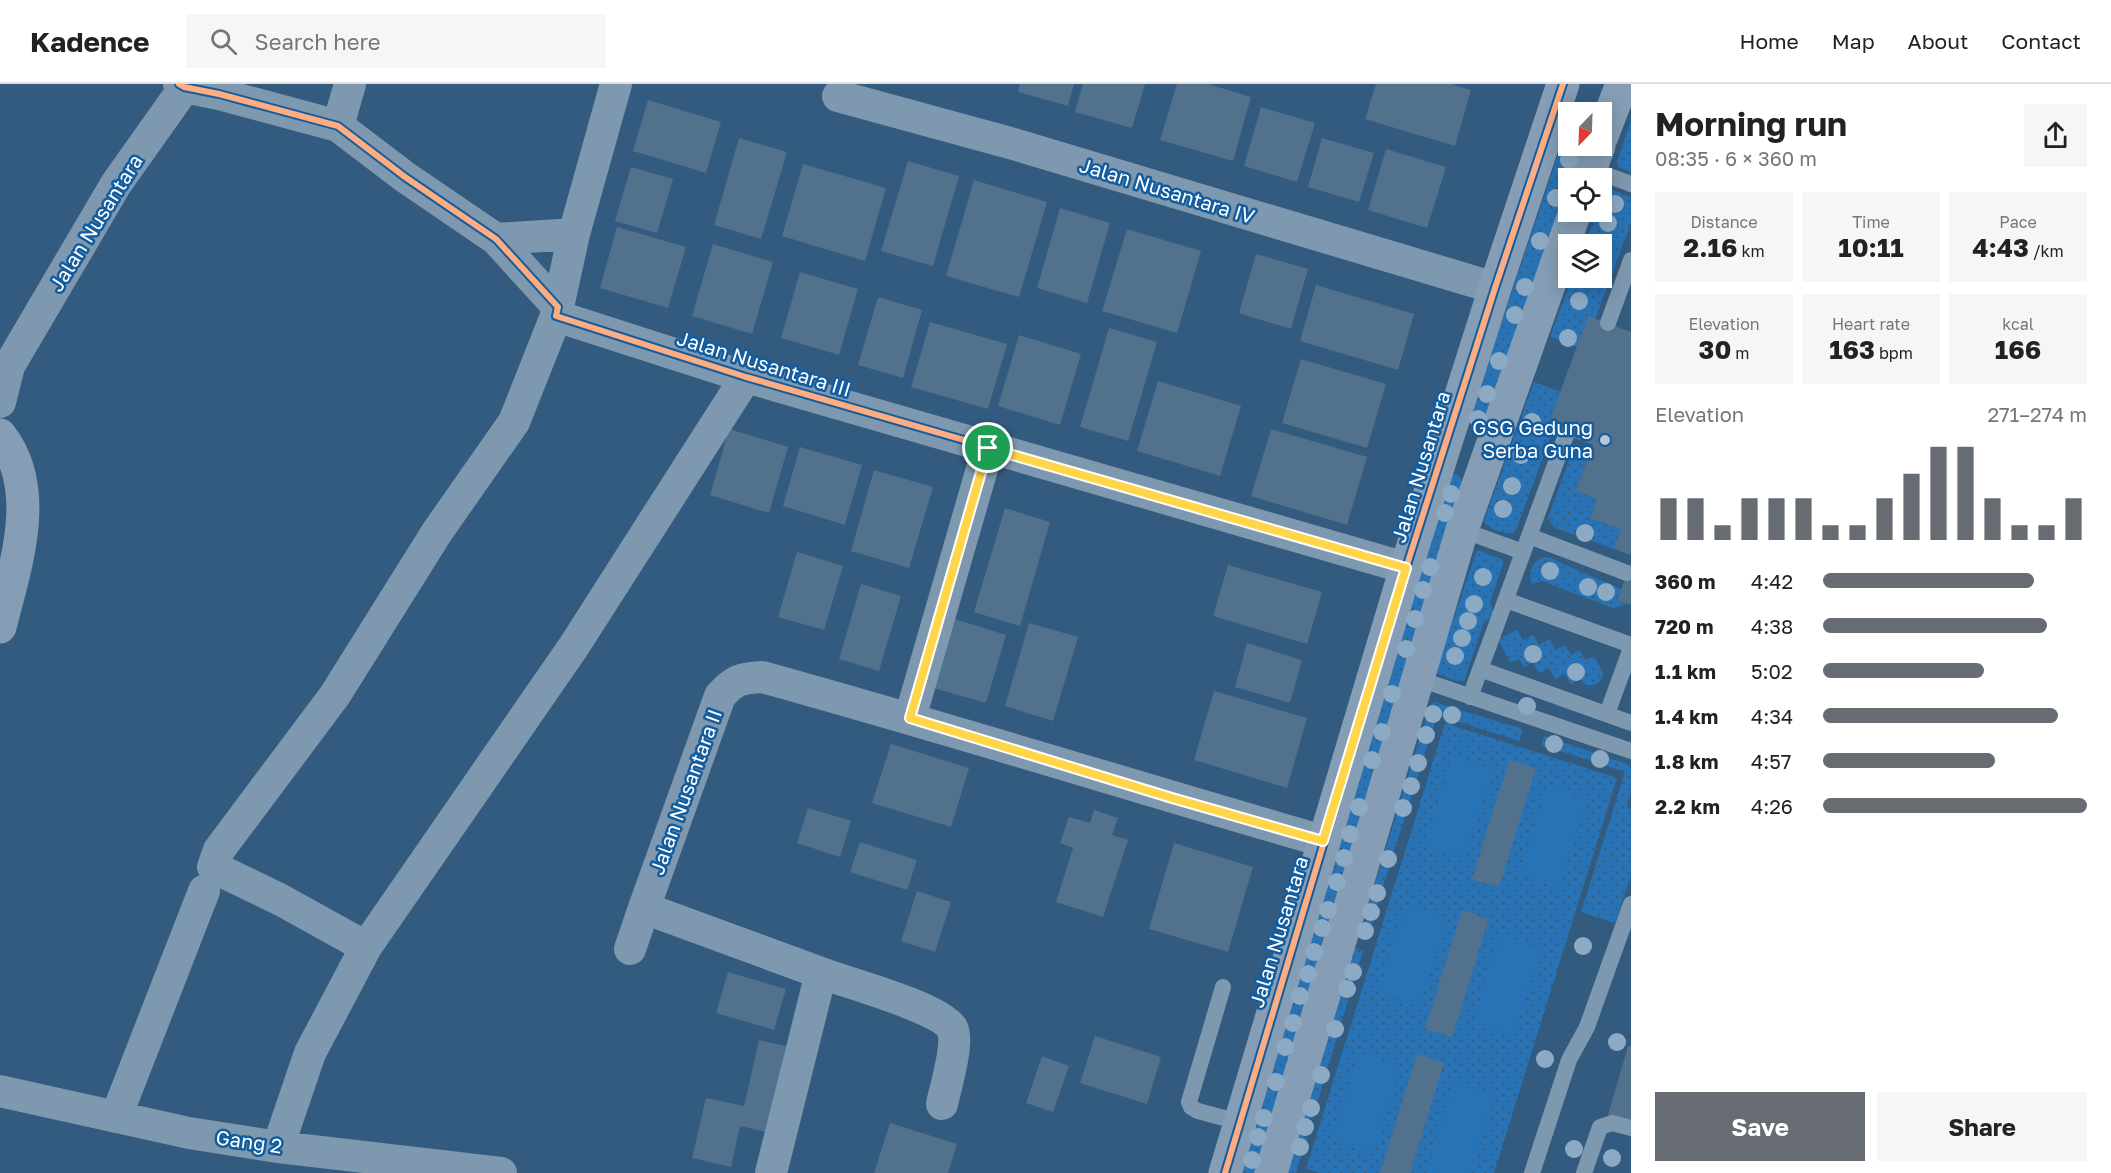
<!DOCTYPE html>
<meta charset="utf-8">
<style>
:root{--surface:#fff;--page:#f6f6f6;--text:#222;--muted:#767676;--line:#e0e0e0;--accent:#666c71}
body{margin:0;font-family:"Golos Text",sans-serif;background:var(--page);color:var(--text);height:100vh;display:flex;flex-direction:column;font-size:22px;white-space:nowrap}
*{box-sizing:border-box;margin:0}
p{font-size:20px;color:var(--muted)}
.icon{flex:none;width:33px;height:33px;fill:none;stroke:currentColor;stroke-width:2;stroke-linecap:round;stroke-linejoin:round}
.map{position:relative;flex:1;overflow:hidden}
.details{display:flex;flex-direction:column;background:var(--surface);width:480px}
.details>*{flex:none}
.needle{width:39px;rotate:203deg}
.fabs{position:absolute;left:1558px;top:18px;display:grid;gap:12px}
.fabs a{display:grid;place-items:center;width:54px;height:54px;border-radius:0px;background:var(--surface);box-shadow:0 3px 15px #0003;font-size:30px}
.pin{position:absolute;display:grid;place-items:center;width:51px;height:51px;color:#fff;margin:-26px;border:3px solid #fff;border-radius:50%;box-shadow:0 2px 6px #0007}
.round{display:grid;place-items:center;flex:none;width:63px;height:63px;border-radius:0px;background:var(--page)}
.headline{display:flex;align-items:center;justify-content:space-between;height:102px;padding:0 24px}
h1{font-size:33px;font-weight:700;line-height:45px}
.metrics{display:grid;grid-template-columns:repeat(3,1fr);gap:9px;height:102px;padding:6px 24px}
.metrics div{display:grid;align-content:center;border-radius:0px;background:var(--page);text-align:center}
.metrics b{font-size:26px;font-weight:700}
.metrics small{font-size:16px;font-weight:400}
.metrics p{font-size:16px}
.chart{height:168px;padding:12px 24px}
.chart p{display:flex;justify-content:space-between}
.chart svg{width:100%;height:108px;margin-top:6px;stroke:var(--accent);stroke-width:6}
.button{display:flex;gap:12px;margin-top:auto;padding:12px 24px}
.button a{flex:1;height:69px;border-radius:0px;background:var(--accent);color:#fff;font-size:24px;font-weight:700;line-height:69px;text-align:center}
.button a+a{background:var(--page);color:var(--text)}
ul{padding:0 24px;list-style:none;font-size:20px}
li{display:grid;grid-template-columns:96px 72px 1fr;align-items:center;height:45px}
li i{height:15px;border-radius:8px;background:var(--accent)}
header{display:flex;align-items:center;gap:36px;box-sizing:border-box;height:84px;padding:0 30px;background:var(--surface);border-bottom:2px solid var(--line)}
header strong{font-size:28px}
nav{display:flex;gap:33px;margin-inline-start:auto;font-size:21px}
.search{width:420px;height:54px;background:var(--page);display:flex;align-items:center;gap:15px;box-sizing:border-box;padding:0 21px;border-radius:0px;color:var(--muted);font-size:22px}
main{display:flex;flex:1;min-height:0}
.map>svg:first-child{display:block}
.grass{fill:url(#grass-dots)}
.garden{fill:#2873b5}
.building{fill:#51718d}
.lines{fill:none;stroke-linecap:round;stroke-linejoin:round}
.lane{stroke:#7e98af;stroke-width:16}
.street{stroke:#7e98af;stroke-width:32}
.secondary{stroke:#859eb5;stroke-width:33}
.cycleway-casing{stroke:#135d9f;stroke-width:10}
.cycleway{stroke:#ffac80;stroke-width:6}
.tree{fill:#8caac4}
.route-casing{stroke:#fff;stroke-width:12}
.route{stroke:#ffd54a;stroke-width:8}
.poi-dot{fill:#b8c6d2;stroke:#135d9f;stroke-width:2}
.labels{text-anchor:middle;stroke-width:5;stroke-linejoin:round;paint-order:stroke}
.street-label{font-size:20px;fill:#fff;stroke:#135d9f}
.poi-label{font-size:20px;fill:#fff;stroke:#135d9f;text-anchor:end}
</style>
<header>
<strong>Kadence</strong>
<div class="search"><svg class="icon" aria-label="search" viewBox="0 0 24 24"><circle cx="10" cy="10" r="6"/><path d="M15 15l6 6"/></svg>Search here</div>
<nav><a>Home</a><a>Map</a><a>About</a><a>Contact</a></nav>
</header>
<main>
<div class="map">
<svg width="1631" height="1089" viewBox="0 0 1631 1089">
<defs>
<pattern id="grass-dots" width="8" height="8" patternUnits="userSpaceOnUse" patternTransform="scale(1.5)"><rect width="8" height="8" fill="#2873b5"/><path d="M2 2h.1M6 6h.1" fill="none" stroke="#3c5e7b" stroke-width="1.8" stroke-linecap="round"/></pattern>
</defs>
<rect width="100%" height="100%" fill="#335b7f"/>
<path class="grass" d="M1631,37V88L1618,83L1616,80Z
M1569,39V62H1582L1571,94H1569V100L1487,335L1484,338L1477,339L1472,336L1471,329Z
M1611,105L1631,114V139L1595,235L1577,263L1551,253V250L1572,194H1602V160H1585L1597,128H1602L1604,109Z
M1534,298L1561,308L1547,344L1553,346L1516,446L1514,449C1506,451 1488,445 1484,437Z
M1571,371L1587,377L1576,407L1597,415L1590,434L1621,445L1614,465L1555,444L1548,434Z
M1453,390L1460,392L1462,400L1257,1089H1242L1450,391Z
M1477,466L1502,475L1503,479L1490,519L1495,532L1484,538L1464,597L1461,598L1439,591L1436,586Z
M1544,473L1550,474L1621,505L1617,516L1628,520L1613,524L1542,497L1532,500C1528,488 1531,478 1544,473Z
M1517,546L1523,556L1533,551L1539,561L1550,555L1555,566L1565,561L1571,571L1580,566L1585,576L1594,572L1603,589L1601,597C1593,602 1585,604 1581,595L1570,600L1565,590L1555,595L1549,584L1539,589L1533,578L1524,583L1519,575L1510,579L1498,555Z
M1434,618L1523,645L1519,657L1437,631L1367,853L1359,851L1430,622Z
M1445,639L1617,694L1494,1089H1320L1306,1085Z
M1544,652L1627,680L1631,685V708L1627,723L1631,724V791L1615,839L1581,828L1625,688L1542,661Z
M1355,864L1363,867L1296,1089H1287Z"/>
<path class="garden" d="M1452,673L1492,686L1465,774L1424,762Z
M1547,702L1586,715L1559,804L1519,792Z
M1406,821L1446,834L1419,922L1378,909Z
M1500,851L1540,864L1513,951L1473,938Z
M1359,969L1400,982L1373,1070L1332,1057Z
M1454,998L1494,1011L1470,1089H1435L1427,1086Z"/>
<path class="building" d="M1020,0H1074L1068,22L1018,8Z
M1083,0H1145L1132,44L1075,28Z
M1177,0H1208L1251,13L1233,77L1160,56Z
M1376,0H1451L1471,6L1455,62L1365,35Z
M648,16L721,38L706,89L633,67Z
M1261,23L1315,39L1297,98L1244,82Z
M739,54L787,68L761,155L714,141Z
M1322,54L1374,69L1359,118L1308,103Z
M1386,65L1446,83L1427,144L1368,126Z
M908,77L959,92L933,182L881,167Z
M803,80L886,104L865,177L782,152Z
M631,83L673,95L657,149L615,137Z
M974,96L1047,118L1019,213L946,192Z
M1060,124L1110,139L1087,219L1037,204Z
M617,143L686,163L668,224L600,204Z
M1127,145L1201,167L1177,249L1102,227Z
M713,160L773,178L752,250L692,232Z
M1256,170L1308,185L1291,245L1239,229Z
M800,188L858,205L839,271L781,254Z
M1316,201L1414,230L1398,286L1300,257Z
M878,213L922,226L903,294L858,281Z
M1588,232L1631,248V471L1614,465L1621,445L1590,434L1597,415L1576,407L1593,361L1547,344Z
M930,238L1007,260L988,325L911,303Z
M1109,244L1157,258L1128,357L1080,343Z
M1019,251L1081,270L1060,341L998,322Z
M1301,275L1386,300L1367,364L1282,339Z
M1158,297L1241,322L1220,392L1137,367Z
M729,345L788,363L769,429L710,411Z
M1271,345L1367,373L1347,441L1251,412Z
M800,363L862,381L845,441L783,422Z
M874,386L933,403L909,484L851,467Z
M1005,424L1050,438L1020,542L974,528Z
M797,468L843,482L824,546L778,533Z
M1631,479V521L1617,516Z
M1228,481L1322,508L1307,560L1213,532Z
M861,500L901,512L879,587L839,575Z
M951,534L1006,551L986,619L930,603Z
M1029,539L1078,553L1053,637L1005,622Z
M1247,559L1302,576L1290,619L1235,603Z
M1214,607L1307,634L1287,704L1194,676Z
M891,660L969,684L951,743L872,719Z
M1509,676L1536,684L1499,803L1472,795Z
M808,724L851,737L840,773L797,759Z
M1094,726L1118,734L1112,751L1128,756L1103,833L1056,818L1073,764L1060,759L1069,733L1090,739Z
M860,758L917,776L907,806L850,788Z
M1174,759L1253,783L1228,868L1149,845Z
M917,807L951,818L935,868L901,857Z
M1462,826L1489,835L1452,953L1425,945Z
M728,888L786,905L774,946L716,929Z
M1095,952L1161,973L1147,1020L1080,999Z
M759,956L786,962L766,1048L740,1042L731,1083L692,1074L706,1014L744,1022Z
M1628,962H1631V1038L1608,1031Z
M1417,970L1444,979L1410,1089H1380Z
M1042,972L1069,982L1053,1028L1026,1019Z
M890,1039L957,1060L948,1089H874Z"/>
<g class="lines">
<path class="lane" d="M1590,85L1631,100
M1608,239L1631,176
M1462,446L1523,468
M1529,452L1627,489
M1506,516L1631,561
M1480,585L1631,639
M1419,595L1631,667
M1470,613L1566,351
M1607,630L1631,564
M1223,903L1189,1018L1191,1023L1198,1027L1239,1038
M1532,1089L1569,976L1587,943L1631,820
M1584,1089L1600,1043L1612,1039L1631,1044"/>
<path class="street" d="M179,0L184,3L219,10L338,42L405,93L496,155L558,223L556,232L746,293L1406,484
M838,12L1010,59L1495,204
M338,42L350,0
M496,155L574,150
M558,223L574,150L616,0
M0,318L9,282L116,100L187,0
M910,634L988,364
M644,824L720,612C734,596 741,594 762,593C950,645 1136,703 1323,757
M366,863L281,816L213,783L219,766L335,611L437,448L514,338L556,232
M630,865L644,824L821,889L771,1089
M821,889C848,899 938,923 952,944C960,956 945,1005 942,1020
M0,1007L189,1049L278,1063L501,1089
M116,1033L204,807
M278,1063L310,969L366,863L574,562L746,293"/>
<path class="secondary" d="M1602,52L1622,0
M1587,94L1599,62
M0,351C43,405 15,483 0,543
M1225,1089L1406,484L1495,204L1563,0
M1271,1089L1462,446L1575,128"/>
<g class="cycleway-casing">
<path id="cycleway" d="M179,0L184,3L219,10L338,42L405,93L496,155L558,223L556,232L746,293L1406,484
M1225,1089L1406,484L1495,204L1563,0"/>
</g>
<use href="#cycleway" class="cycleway"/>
</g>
<g class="tree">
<circle cx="1569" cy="76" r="9"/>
<circle cx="1556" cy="114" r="9"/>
<circle cx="1615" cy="120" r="9"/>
<circle cx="1608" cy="139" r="9"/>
<circle cx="1540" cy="157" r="9"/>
<circle cx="1525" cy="203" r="9"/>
<circle cx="1579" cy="217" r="9"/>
<circle cx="1515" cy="231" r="9"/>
<circle cx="1568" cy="254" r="9"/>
<circle cx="1499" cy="277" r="9"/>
<circle cx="1487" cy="310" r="9"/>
<circle cx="1478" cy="335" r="9"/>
<circle cx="1532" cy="338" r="9"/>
<circle cx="1521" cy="371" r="9"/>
<circle cx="1512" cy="402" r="9"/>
<circle cx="1451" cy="410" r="9"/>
<circle cx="1503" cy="425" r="9"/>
<circle cx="1445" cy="429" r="9"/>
<circle cx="1585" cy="449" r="9"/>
<circle cx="1430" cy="483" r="9"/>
<circle cx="1550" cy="487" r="9"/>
<circle cx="1483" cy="493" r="9"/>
<circle cx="1588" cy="503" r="9"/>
<circle cx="1423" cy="506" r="9"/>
<circle cx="1606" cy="508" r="9"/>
<circle cx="1474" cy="520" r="9"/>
<circle cx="1415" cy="535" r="9"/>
<circle cx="1468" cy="537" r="9"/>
<circle cx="1462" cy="554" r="9"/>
<circle cx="1406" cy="565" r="9"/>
<circle cx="1533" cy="570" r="9"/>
<circle cx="1455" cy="572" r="9"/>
<circle cx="1576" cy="588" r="9"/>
<circle cx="1392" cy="610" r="9"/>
<circle cx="1527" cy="622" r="9"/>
<circle cx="1433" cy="630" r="9"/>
<circle cx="1452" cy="631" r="9"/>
<circle cx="1382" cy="648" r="9"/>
<circle cx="1426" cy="651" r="9"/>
<circle cx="1554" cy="660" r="9"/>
<circle cx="1600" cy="675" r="9"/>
<circle cx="1372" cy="676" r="9"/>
<circle cx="1418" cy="679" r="9"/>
<circle cx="1411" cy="702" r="9"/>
<circle cx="1359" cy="723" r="9"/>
<circle cx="1403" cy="724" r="9"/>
<circle cx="1350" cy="750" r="9"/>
<circle cx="1344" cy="774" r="9"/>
<circle cx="1388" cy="775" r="9"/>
<circle cx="1337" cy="798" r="9"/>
<circle cx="1377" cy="809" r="9"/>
<circle cx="1328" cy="826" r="9"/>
<circle cx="1371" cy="828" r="9"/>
<circle cx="1322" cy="844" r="9"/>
<circle cx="1365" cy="847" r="9"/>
<circle cx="1583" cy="862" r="9"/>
<circle cx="1314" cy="868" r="9"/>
<circle cx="1353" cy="888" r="9"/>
<circle cx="1308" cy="890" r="9"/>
<circle cx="1347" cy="905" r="9"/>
<circle cx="1300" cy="912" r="9"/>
<circle cx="1293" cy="939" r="9"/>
<circle cx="1335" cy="945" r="9"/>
<circle cx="1617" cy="958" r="9"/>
<circle cx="1285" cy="963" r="9"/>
<circle cx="1545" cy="975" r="9"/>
<circle cx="1321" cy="991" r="9"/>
<circle cx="1276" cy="998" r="9"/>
<circle cx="1311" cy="1024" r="9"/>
<circle cx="1264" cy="1034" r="9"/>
<circle cx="1305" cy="1043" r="9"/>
<circle cx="1258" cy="1053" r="9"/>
<circle cx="1300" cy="1063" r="9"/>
<circle cx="1574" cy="1065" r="9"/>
<circle cx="1612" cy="1074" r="9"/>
<circle cx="1252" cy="1076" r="9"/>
</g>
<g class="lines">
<g class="route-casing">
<path id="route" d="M988,364L1406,484L1323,757L1172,714L910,634Z"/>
</g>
<use href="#route" class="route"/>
</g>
<circle class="poi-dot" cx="1605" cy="356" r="6"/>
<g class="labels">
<g class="street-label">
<text transform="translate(1167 107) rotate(17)" y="7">Jalan Nusantara IV</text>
<text transform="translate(96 139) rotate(-58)" y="7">Jalan Nusantara</text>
<text transform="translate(764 280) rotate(17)" y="7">Jalan Nusantara III</text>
<text transform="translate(1421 383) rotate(-73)" y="7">Jalan Nusantara</text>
<text transform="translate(686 708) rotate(-70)" y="7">Jalan Nusantara II</text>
<text transform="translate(1279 848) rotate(-73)" y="7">Jalan Nusantara</text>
<text transform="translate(249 1058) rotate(8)" y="7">Gang 2</text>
</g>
<g class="poi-label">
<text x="1593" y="351">GSG Gedung<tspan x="1593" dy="23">Serba Guna</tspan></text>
</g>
</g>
</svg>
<div class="fabs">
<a><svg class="needle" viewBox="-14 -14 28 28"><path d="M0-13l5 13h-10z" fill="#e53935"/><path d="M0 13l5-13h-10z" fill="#767676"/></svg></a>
<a><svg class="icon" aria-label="locate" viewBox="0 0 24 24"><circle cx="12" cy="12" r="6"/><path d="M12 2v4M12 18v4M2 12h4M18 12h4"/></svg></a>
<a><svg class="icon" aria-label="layers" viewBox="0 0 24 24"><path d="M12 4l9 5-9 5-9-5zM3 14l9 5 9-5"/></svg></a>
</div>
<div class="pin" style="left:988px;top:364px;background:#1e9e55"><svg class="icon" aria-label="arrive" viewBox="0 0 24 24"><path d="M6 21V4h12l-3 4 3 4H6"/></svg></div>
</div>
<section class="details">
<div class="headline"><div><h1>Morning run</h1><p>08:35 · 6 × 360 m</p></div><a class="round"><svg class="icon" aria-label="share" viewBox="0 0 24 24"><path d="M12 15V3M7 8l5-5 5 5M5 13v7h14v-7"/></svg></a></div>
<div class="metrics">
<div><p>Distance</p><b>2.16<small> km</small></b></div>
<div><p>Time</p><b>10:11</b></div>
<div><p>Pace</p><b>4:43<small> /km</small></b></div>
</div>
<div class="metrics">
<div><p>Elevation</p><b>30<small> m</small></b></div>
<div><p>Heart rate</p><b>163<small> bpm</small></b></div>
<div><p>kcal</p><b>166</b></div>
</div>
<div class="chart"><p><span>Elevation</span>271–274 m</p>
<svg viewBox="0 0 160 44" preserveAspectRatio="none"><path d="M5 44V27M15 44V27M25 44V38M35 44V27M45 44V27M55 44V27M65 44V38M75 44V38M85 44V27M95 44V17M105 44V6M115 44V6M125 44V27M135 44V38M145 44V38M155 44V27"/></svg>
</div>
<ul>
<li><b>360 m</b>4:42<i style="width:80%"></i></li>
<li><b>720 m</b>4:38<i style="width:85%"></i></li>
<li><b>1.1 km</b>5:02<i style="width:61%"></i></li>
<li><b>1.4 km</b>4:34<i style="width:89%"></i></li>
<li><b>1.8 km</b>4:57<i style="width:65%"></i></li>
<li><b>2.2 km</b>4:26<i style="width:100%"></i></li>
</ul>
<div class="button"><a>Save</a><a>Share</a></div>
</section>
</main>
